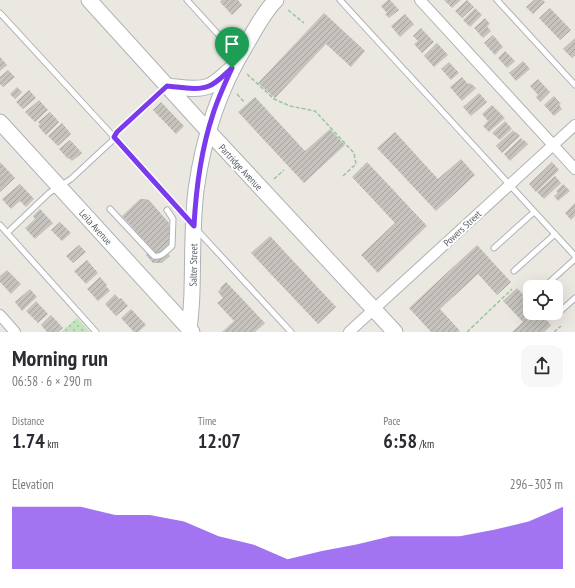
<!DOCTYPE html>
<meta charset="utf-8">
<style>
:root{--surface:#fff;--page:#f7f7f7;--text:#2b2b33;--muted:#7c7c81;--accent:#7c3aed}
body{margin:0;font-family:"PT Sans Narrow",sans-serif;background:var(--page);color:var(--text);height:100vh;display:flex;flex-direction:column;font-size:15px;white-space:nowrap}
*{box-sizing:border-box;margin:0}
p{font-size:13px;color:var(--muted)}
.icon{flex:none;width:22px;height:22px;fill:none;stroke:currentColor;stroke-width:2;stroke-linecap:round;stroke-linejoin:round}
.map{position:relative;height:332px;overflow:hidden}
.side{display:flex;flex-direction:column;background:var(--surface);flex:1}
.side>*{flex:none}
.controls{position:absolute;left:523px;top:280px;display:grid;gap:8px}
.controls a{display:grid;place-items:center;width:40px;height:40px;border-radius:8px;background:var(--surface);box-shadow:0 4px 16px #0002;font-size:20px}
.pin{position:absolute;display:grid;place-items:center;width:34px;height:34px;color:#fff;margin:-41px -17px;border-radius:50% 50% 50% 0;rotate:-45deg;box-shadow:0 0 4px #0007}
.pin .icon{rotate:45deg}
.round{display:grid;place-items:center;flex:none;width:42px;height:42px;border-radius:12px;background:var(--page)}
.headline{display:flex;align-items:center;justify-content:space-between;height:68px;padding:0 12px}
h1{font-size:22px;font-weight:700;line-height:30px}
.metrics{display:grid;grid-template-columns:repeat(3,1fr);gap:6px;height:68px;padding:4px 12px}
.metrics div{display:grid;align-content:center}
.metrics b{font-size:20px;font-weight:700}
.metrics small{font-size:11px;font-weight:400}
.metrics p{font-size:11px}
.chart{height:112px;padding:8px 12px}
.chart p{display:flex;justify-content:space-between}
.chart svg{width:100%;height:72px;margin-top:4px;fill:var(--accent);opacity:.7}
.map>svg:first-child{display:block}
.park{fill:url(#park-dots)}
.building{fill:url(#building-hatch)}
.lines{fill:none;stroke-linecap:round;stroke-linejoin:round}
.lane-casing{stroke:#aeb2b6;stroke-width:7}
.street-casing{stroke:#aeb2b6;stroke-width:12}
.secondary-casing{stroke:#adb2b6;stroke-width:17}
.path{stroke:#99c59f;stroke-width:1.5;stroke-dasharray:4 2;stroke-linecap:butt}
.lane{stroke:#fff;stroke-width:5}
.street{stroke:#fff;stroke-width:10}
.secondary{stroke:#fff;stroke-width:15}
.route-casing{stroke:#fff;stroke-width:8}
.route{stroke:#7c3aed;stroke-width:5}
.labels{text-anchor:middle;stroke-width:4;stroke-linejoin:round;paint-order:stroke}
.street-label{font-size:10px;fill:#595e61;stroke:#fff}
</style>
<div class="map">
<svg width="575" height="332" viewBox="0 0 575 332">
<defs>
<pattern id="park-dots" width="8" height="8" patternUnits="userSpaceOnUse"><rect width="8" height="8" fill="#c3e2be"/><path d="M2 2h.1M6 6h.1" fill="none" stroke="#a1ba9e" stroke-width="1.8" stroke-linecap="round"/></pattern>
<pattern id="building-hatch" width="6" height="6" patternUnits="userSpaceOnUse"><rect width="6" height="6" fill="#c6c3be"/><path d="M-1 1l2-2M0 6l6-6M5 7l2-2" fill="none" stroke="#a4a29e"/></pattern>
</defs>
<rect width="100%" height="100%" fill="#ebe8e1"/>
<path class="park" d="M77,318L90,332H61Z"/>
<path class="building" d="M222,0H238L242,5L232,15L220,2Z
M388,0H390L399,10L389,18L385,14L387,13L381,6Z
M444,0H461L452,8Z
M467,0L474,7L462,18L455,11Z
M534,0H543L545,2L533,14L526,7Z
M475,8L482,15L470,27L463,20Z
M550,8L571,30L560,40L539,18Z
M324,13L365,51L351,67L326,44L275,98L258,83Z
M405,14L414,24L400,37L391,26Z
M485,18L490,24L487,26L491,31L483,38L474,28Z
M421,28L434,42L422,53L414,44L418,41L413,36Z
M493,35L503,47L495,55L484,43Z
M575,38V55L572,58L563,49Z
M437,43L448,55L434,67L424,56Z
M505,51L515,61L507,68L498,58Z
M0,57L7,65L0,71Z
M523,61L530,69L516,81L509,73Z
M449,62L459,73L451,80L441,69Z
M8,70L15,77L3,87L0,84V77Z
M462,77L468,84L470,83L476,88L462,101L450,87Z
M538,79L550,92L540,102L536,97L538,95L530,86Z
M17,87L22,92L15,99L10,94Z
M29,90L36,98L23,109L16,102Z
M479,93L487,102L471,116L463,107Z
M554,96L561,104L559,105L562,109L554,116L544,105Z
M255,97L305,151L330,129L345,145L304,183L238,112Z
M39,100L48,110L35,122L25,112Z
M161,102L184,126L176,134L153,110Z
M492,105L505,118L489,132L483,126L488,121L482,114Z
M50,112L59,122L46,135L38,126L40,124L38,122Z
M505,121L512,129L500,140L492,133Z
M62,123L71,134L58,146L48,136Z
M513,130L515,133L516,132L520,136L502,153L496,146Z
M395,132L438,179L461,159L475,175L436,211L377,148Z
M521,138L523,141L524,140L528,144L510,161L504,154Z
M70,140L82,153L72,161L69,158L68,159L59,149Z
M0,162L15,178L0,192Z
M367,162L427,226L378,273L361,255L395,223L352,177Z
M552,162L559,170L536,192L529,184Z
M555,176L561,183L544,199L537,192Z
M20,184L34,199L26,207L20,201L11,209L2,199Z
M563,184L570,191L558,201L554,196L558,193L556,191Z
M140,199H145L149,200L169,223V244L164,249L170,256L162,263H153L146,255L152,249L122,216Z
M575,203V216L571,220L565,213Z
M40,209L53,223L35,239L25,228L35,219L33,216Z
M60,222L71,233L62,241L51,230Z
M270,236L336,307L318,324L251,253Z
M79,245L86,252L73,263L66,256Z
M477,245L511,282L497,295L478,274L440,309L460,331L459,332H431L409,308Z
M87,260L98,273L86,284L74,271Z
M7,270L21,284L11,294L0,282V276Z
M100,277L107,285L106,286L110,291L98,301L87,289Z
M226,282L265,323L255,332H222L234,321L217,303L223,298L218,292L221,289L220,288Z
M517,288L530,302V313H540L551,325L544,332H512L523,322L503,301Z
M30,289L37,297L22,311L15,302Z
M115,294L119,299L121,298L128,306L116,316L105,304Z
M36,301L48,314L38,323L26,311Z
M131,309L146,325L138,332H134L121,318Z
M51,315L63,328L58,332H47L41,325Z"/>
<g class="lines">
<g class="lane-casing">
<path id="lane" d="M187,0L237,55
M340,0L575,256
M497,0L575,85
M0,13L114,137L190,222
M110,209L154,256C161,258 166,251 172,246L173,219L167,210
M0,225L96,332
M197,230L291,332
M7,233L49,193L71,179L100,152L112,141L117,132L167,87
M494,248L534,212
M514,271L555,234
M544,287L575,259
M556,315L575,298"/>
</g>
<g class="street-casing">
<path id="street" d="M420,0L575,169
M0,315L15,332
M349,332L575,125"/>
</g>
<g class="secondary-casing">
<path id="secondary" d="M89,0L208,131L395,332
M167,86C180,87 197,91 209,86C217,83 224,75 230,70
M0,122L192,332
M189,332C190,318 192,304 192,290C193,257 192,223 196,190C203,139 219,89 246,45C255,30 263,13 276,0"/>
</g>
<path class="path" d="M288,10L304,23
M247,74L274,99L290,106L315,111L354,153L356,164L343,176
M237,94L245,103
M274,179L284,170
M467,332L512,289
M554,332L561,326"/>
<use href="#lane" class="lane"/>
<use href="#street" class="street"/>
<use href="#secondary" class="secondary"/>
</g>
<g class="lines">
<g class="route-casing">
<path id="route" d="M232,68C225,83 218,98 213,114C201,150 196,188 194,226L114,137L117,132L167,86C180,87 197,91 209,86C217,83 226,73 232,68Z"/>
</g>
<use href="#route" class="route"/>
</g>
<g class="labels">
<g class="street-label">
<text transform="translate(241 167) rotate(47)" y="4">Partridge Avenue</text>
<text transform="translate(96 227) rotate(48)" y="4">Leila Avenue</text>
<text transform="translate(462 228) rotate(-43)" y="4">Powers Street</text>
<text transform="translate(193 265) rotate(-89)" y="4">Salter Street</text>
</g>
</g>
</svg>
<div class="controls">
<a><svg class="icon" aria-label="locate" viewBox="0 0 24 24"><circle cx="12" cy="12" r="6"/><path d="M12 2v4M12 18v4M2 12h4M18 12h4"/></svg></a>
</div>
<div class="pin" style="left:232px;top:68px;background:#1e9e55"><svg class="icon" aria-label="arrive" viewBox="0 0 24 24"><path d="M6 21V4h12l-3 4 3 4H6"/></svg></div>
</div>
<section class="side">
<div class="headline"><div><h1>Morning run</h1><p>06:58 · 6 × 290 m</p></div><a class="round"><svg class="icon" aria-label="share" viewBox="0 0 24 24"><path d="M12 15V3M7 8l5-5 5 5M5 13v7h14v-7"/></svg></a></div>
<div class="metrics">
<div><p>Distance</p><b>1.74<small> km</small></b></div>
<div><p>Time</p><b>12:07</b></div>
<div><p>Pace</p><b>6:58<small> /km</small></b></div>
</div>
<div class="chart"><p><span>Elevation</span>296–303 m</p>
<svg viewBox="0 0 160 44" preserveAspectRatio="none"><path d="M0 44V6L10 6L20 6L30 11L40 11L50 15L60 24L70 29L80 38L90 33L100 29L110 24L120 24L130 24L140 20L150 15L160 6V44z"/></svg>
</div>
</section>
